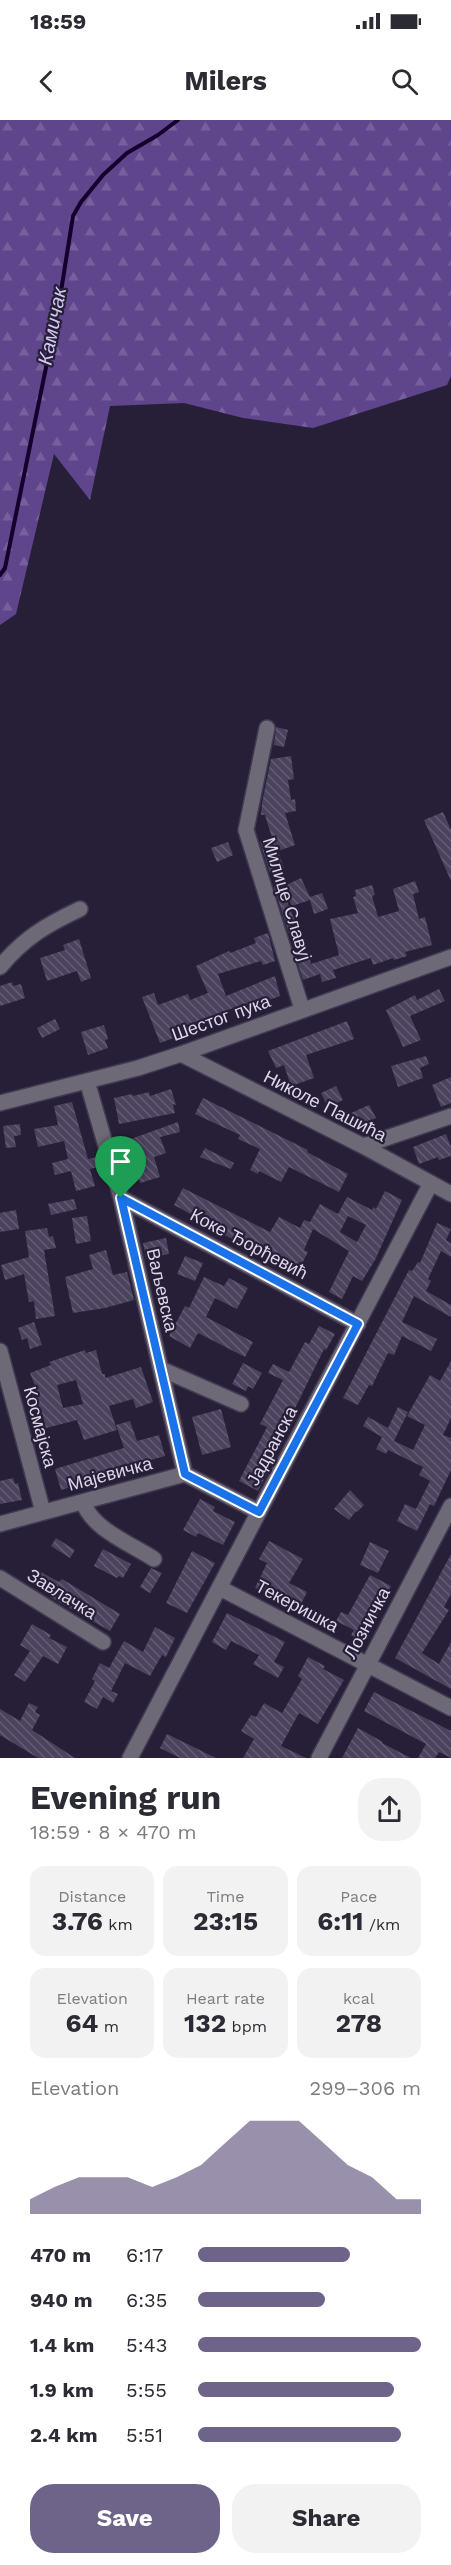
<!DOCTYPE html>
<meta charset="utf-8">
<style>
:root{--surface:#fff;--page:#f2f2f3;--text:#2b2b33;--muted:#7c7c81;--accent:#6e6389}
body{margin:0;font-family:"Work Sans",sans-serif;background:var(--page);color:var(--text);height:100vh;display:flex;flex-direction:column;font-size:22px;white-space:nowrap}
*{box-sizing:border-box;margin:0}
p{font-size:20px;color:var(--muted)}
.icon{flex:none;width:33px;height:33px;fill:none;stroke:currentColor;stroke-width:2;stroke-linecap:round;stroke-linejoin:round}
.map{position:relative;height:1638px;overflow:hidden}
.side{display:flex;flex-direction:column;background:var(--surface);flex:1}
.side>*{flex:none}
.pin{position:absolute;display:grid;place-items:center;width:51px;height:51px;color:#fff;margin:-62px -26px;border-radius:50% 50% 50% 0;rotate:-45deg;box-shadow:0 0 6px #0007}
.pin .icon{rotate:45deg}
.round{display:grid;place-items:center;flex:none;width:63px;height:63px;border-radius:24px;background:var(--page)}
.overview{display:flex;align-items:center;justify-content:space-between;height:102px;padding:0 30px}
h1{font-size:33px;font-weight:700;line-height:45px}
.figures{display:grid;grid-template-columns:repeat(3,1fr);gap:9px;height:102px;padding:6px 30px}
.figures div{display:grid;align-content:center;border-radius:15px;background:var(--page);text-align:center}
.figures b{font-size:26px;font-weight:700}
.figures small{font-size:16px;font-weight:400}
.figures p{font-size:16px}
.chart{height:168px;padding:12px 30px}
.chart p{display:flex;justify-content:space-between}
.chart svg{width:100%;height:108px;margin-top:6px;fill:var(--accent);opacity:.7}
.button{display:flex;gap:12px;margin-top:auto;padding:12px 30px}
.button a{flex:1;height:69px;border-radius:24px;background:var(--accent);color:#fff;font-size:24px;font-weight:700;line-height:69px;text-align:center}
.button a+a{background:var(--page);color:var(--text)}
ul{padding:0 30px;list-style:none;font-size:20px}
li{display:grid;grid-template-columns:96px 72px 1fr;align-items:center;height:45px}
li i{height:15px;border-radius:8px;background:var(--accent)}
.status{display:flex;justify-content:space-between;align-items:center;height:42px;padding:0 30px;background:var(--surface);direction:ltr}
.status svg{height:16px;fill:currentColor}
header{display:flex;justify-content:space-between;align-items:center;height:78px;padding:0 30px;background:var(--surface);font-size:27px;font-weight:700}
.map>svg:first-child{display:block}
.forest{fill:url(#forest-firs)}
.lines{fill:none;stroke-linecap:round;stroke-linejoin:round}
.stream{stroke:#14002d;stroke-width:4}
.building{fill:url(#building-back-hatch);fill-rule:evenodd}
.minor-casing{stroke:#413951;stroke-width:18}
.minor{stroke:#6d6976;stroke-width:15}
.route-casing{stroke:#fff;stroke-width:12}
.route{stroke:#1a73e8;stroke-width:8}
.labels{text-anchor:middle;stroke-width:4.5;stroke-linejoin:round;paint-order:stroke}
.street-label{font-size:18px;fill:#ded9ea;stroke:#271f38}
.water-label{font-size:20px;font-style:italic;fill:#d4c8f1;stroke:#271f38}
</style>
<div class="status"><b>18:59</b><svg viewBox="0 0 49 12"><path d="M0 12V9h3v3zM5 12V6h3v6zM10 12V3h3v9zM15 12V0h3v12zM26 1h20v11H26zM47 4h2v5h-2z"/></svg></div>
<header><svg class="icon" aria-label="back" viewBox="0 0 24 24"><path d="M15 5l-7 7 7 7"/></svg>Milers<svg class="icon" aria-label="search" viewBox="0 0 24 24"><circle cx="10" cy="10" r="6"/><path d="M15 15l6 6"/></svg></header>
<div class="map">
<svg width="451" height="1638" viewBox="0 0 451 1638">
<defs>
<pattern id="forest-firs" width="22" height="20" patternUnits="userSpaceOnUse" patternTransform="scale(1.5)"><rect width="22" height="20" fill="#5f458b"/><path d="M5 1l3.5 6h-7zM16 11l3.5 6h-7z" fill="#765f9c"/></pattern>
<pattern id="building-back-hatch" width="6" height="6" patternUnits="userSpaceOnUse" patternTransform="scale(1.5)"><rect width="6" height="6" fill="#4b425e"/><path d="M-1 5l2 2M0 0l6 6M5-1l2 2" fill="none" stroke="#645d75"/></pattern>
</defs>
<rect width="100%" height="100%" fill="#271f38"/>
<path class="forest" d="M0,0H451V256L447,265L313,308L243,298L184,283L110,286L90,380L54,334L16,494L0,505Z"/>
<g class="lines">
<path class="stream" d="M0,455L5,448L59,184L73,96L81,82L103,55L127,33L158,15L178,0"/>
</g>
<path class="building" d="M276,607L288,610L284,627L274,625Z
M291,636L294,659L288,660L291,680L295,679L296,691L285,693L295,725L278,731L284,748L270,753L260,722L272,718L265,695H261L262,683L271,639Z
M443,692L451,710V761L424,700Z
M228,722L233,735L217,742L211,728Z
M301,758L310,777L322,773L328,789L314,794L310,780L292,786L282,767Z
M415,761L419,772L413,774L419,799L425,797L432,825L405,832L407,836L394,840L393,838L373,845L371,838L333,850L336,858L322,862L320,854L303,860L297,841L309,837L311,844L339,835L330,799L358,793L353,777L356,776L355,770L372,765L375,775L372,776L378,797L399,791L393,769Z
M280,765L299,810L289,814L274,767Z
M268,813L275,841L263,845L261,841L218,854L226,876L275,856L280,876L249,887L247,883L173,910L176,917L160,923L142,877L154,873L158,885L188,874L190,880L208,873L196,846L229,831L230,833L256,823L254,818Z
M79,819L91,858L81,862L77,851L47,861L40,838L65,830L63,825Z
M12,862L13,866L21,864L25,878L0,886V866Z
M439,869L445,881L410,896L421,920L403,927L386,890L415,875L417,880Z
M55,899L60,909L42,918L37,908Z
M347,901L354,919L306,935L314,958L291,966L284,945L276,948L268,931Z
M104,905L108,919L105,920L108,928L88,935L81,912Z
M426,936L429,944L420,948L423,958L398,967L391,946Z
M451,957V983L441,987L432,965Z
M336,966L343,980L328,987L321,973Z
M171,969L176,985L173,984L175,993L119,1004L114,978L132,974L133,976L149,972L150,976Z
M203,978L308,1030L307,1032L348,1054L339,1072L289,1047L281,1062L259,1051L258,1054L250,1050L260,1029L238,1019L240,1015L195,994Z
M72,982L88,1039L97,1037L99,1047L90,1049L95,1066L76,1071L71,1051L55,1055L52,1043L68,1039L64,1021L38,1027L34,1009L58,1005L54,986Z
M369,985L376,998L358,1006L351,993Z
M178,1002L180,1012L160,1017L166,1033L154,1037L160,1057L140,1063L136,1050L133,1052L129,1038L131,1037L128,1020Z
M20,1004L21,1015L14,1016L16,1027L6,1028L3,1006Z
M446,1014L451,1027V1036L439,1040L438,1037L419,1044L413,1027Z
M205,1028L234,1043L231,1049L200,1037Z
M183,1068L270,1112L279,1097L300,1108L304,1100L310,1102L320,1084L338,1094L347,1077L372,1090L373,1087L376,1089L385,1071L402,1080L375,1140L362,1161L353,1156L342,1179L329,1172L349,1131L313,1109L304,1130L308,1132L298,1151L194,1100L196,1097L174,1085ZM348,1096L366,1105L357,1122L340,1112Z
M74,1079L77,1089L51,1095L48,1084Z
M16,1090L19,1109L0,1112V1093Z
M87,1096L91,1121L76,1124L72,1098Z
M437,1103L451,1109L446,1120L451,1123V1137L441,1131L428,1159L431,1161L426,1171L451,1185V1197L414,1176L402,1202L437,1219L431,1231L402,1216L394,1235L388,1233L372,1266L369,1265L358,1285L343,1278L409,1150L412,1151L418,1142L420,1143Z
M47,1108L49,1117L53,1116L56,1128L44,1130L55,1196L36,1199L34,1181L29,1182L24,1154L5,1160L1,1145L29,1137L25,1111Z
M166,1118L169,1134L146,1138L143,1123Z
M106,1130L113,1155L127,1152L134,1180L105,1188L73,1193L65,1157L93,1149L89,1135Z
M185,1136L203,1143L195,1161L177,1154Z
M204,1157L224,1166L229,1158L248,1168L237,1189L215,1178L206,1197L253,1222L245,1237L198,1213L190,1228L169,1216L185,1186L189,1188Z
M34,1202L42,1225L30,1229L27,1218L22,1220L18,1208Z
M319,1206L335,1214L326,1230L324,1229L282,1315L276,1312L260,1344L269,1349L258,1371L239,1361L267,1307L260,1304L283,1260L268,1253L273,1244L289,1252L305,1222L309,1224Z
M85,1230L86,1233L96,1230L102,1254H105V1258L141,1247L153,1282L136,1288L133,1279L109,1286L117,1310L84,1320L77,1300L46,1308L41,1289L37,1290L32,1272L37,1271L30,1253L51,1245L49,1242ZM76,1260L83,1284L63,1288L57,1265Z
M451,1241V1298L443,1315L451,1318V1350L434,1386L430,1384L417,1411L397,1401L405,1384L416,1389L430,1361L419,1355L423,1347L388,1330L386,1334L376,1329L382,1317L363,1306L368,1297L388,1308L398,1287L408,1292L394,1321L413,1330L425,1305L407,1296L430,1255L440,1261Z
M243,1243L262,1253L253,1269L248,1266L246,1271L232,1264Z
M221,1289L231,1327L202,1335L192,1297Z
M130,1301L137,1321L159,1315L165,1336L147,1341L149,1345L61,1370L55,1349L124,1328L116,1305Z
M13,1358L15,1364L18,1363L22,1380L0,1384V1361Z
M350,1370L364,1385L357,1392L356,1391L349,1400L334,1389Z
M200,1379L215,1387L213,1391L235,1402L223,1425L198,1413L196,1417L183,1410Z
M56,1418L75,1430L70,1438L51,1426Z
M269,1421L303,1439L289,1463L307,1472L301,1484L279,1472L276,1478L255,1468L267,1443L259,1439Z
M370,1422L389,1431L378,1453L360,1445Z
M103,1429L131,1444L123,1458L119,1456L117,1458L94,1446Z
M192,1431L215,1443L187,1493L166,1483Z
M451,1434V1474L444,1487L449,1490L422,1533L439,1544L451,1522V1569L395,1538Z
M151,1448L162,1453L150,1473L140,1467Z
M39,1451L59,1462L62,1459L120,1494L110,1511L50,1477L52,1475L32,1463Z
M370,1455L391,1466L364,1522L351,1515L354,1510L336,1501L341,1492L348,1495Z
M227,1493L285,1522L274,1542L284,1547L278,1558L253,1544L259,1535L231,1521L226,1530L212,1522Z
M32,1504L51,1515L49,1518L67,1527L58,1544L43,1536L25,1562L14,1555L30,1531L20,1525Z
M155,1507L175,1518L166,1537L162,1535L150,1556L125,1543L111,1571L118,1574L113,1583L103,1577L97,1589L84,1582L95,1561L92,1559L100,1543L109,1548L124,1521L143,1532Z
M308,1537L325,1546L323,1549L344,1560L318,1604L299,1593L281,1626L306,1638H243L254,1619L241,1611L251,1595L256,1597L264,1583L282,1593L302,1559L298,1556Z
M374,1572L451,1611V1638L439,1632L435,1638H418L426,1624L364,1591Z
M29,1583L38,1587L35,1592L40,1595L32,1610L75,1638H38L0,1615V1589L20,1601Z
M358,1608L383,1622L382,1623L411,1638H342Z
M167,1614L216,1638H180L160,1628Z"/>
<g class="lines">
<g class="minor-casing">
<path id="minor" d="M267,608L246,710L302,889
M0,847C24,818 46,805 80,789
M181,934L363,1026L451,1074
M87,961L121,1078L185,1354
M0,983L138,948L181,934L451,837
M363,1026L451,996
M121,1078L358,1204
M0,1231L43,1392
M161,1249L241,1284
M83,1382C92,1409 131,1424 154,1439
M0,1404L185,1354L259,1392
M0,1458L103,1522
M220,1468L451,1588
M130,1638L431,1063
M319,1638L451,1386"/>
</g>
<use href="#minor" class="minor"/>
</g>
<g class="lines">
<g class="route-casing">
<path id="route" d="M121,1078L358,1204L259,1392L185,1354Z"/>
</g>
<use href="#route" class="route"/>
</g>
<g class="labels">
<g class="street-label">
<text transform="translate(287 779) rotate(73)" y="6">Милице Славуј</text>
<text transform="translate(221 898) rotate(-20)" y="6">Шестог пука</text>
<text transform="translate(325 986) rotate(27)" y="6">Николе Пашића</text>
<text transform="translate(249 1124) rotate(28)" y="6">Коке Ђорђевић</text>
<text transform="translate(162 1170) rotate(77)" y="6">Ваљевска</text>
<text transform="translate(40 1307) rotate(75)" y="6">Космајска</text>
<text transform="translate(272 1326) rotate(-62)" y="6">Јадранска</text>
<text transform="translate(110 1354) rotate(-15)" y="6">Мајевичка</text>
<text transform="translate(62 1474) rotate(32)" y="6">Завлачка</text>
<text transform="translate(297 1486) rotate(28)" y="6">Текеришка</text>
<text transform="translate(367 1503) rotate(-62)" y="6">Лозничка</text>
</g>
<g class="water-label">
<text transform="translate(52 206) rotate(-79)" y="7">Камичак</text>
</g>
</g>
</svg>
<div class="pin" style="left:121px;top:1078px;background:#1e9e55"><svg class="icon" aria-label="arrive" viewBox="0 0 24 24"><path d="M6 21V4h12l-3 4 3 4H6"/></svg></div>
</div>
<section class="side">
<div class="overview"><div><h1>Evening run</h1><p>18:59 · 8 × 470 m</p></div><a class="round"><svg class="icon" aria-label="share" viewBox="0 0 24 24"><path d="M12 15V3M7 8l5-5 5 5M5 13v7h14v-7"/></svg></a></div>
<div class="figures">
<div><p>Distance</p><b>3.76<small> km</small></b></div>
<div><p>Time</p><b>23:15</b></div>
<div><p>Pace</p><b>6:11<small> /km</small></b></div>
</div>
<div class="figures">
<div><p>Elevation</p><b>64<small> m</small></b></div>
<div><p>Heart rate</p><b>132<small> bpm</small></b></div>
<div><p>kcal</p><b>278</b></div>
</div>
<div class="chart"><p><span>Elevation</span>299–306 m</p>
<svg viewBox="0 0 160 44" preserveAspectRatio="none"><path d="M0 44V38L10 33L20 29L30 29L40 29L50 33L60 29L70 24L80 15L90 6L100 6L110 6L120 15L130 24L140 29L150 38L160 38V44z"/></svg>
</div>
<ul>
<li><b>470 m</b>6:17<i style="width:68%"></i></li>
<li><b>940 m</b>6:35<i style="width:57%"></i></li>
<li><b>1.4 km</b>5:43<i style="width:100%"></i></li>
<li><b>1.9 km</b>5:55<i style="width:88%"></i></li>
<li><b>2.4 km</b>5:51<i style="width:91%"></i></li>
</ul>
<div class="button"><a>Save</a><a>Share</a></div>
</section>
